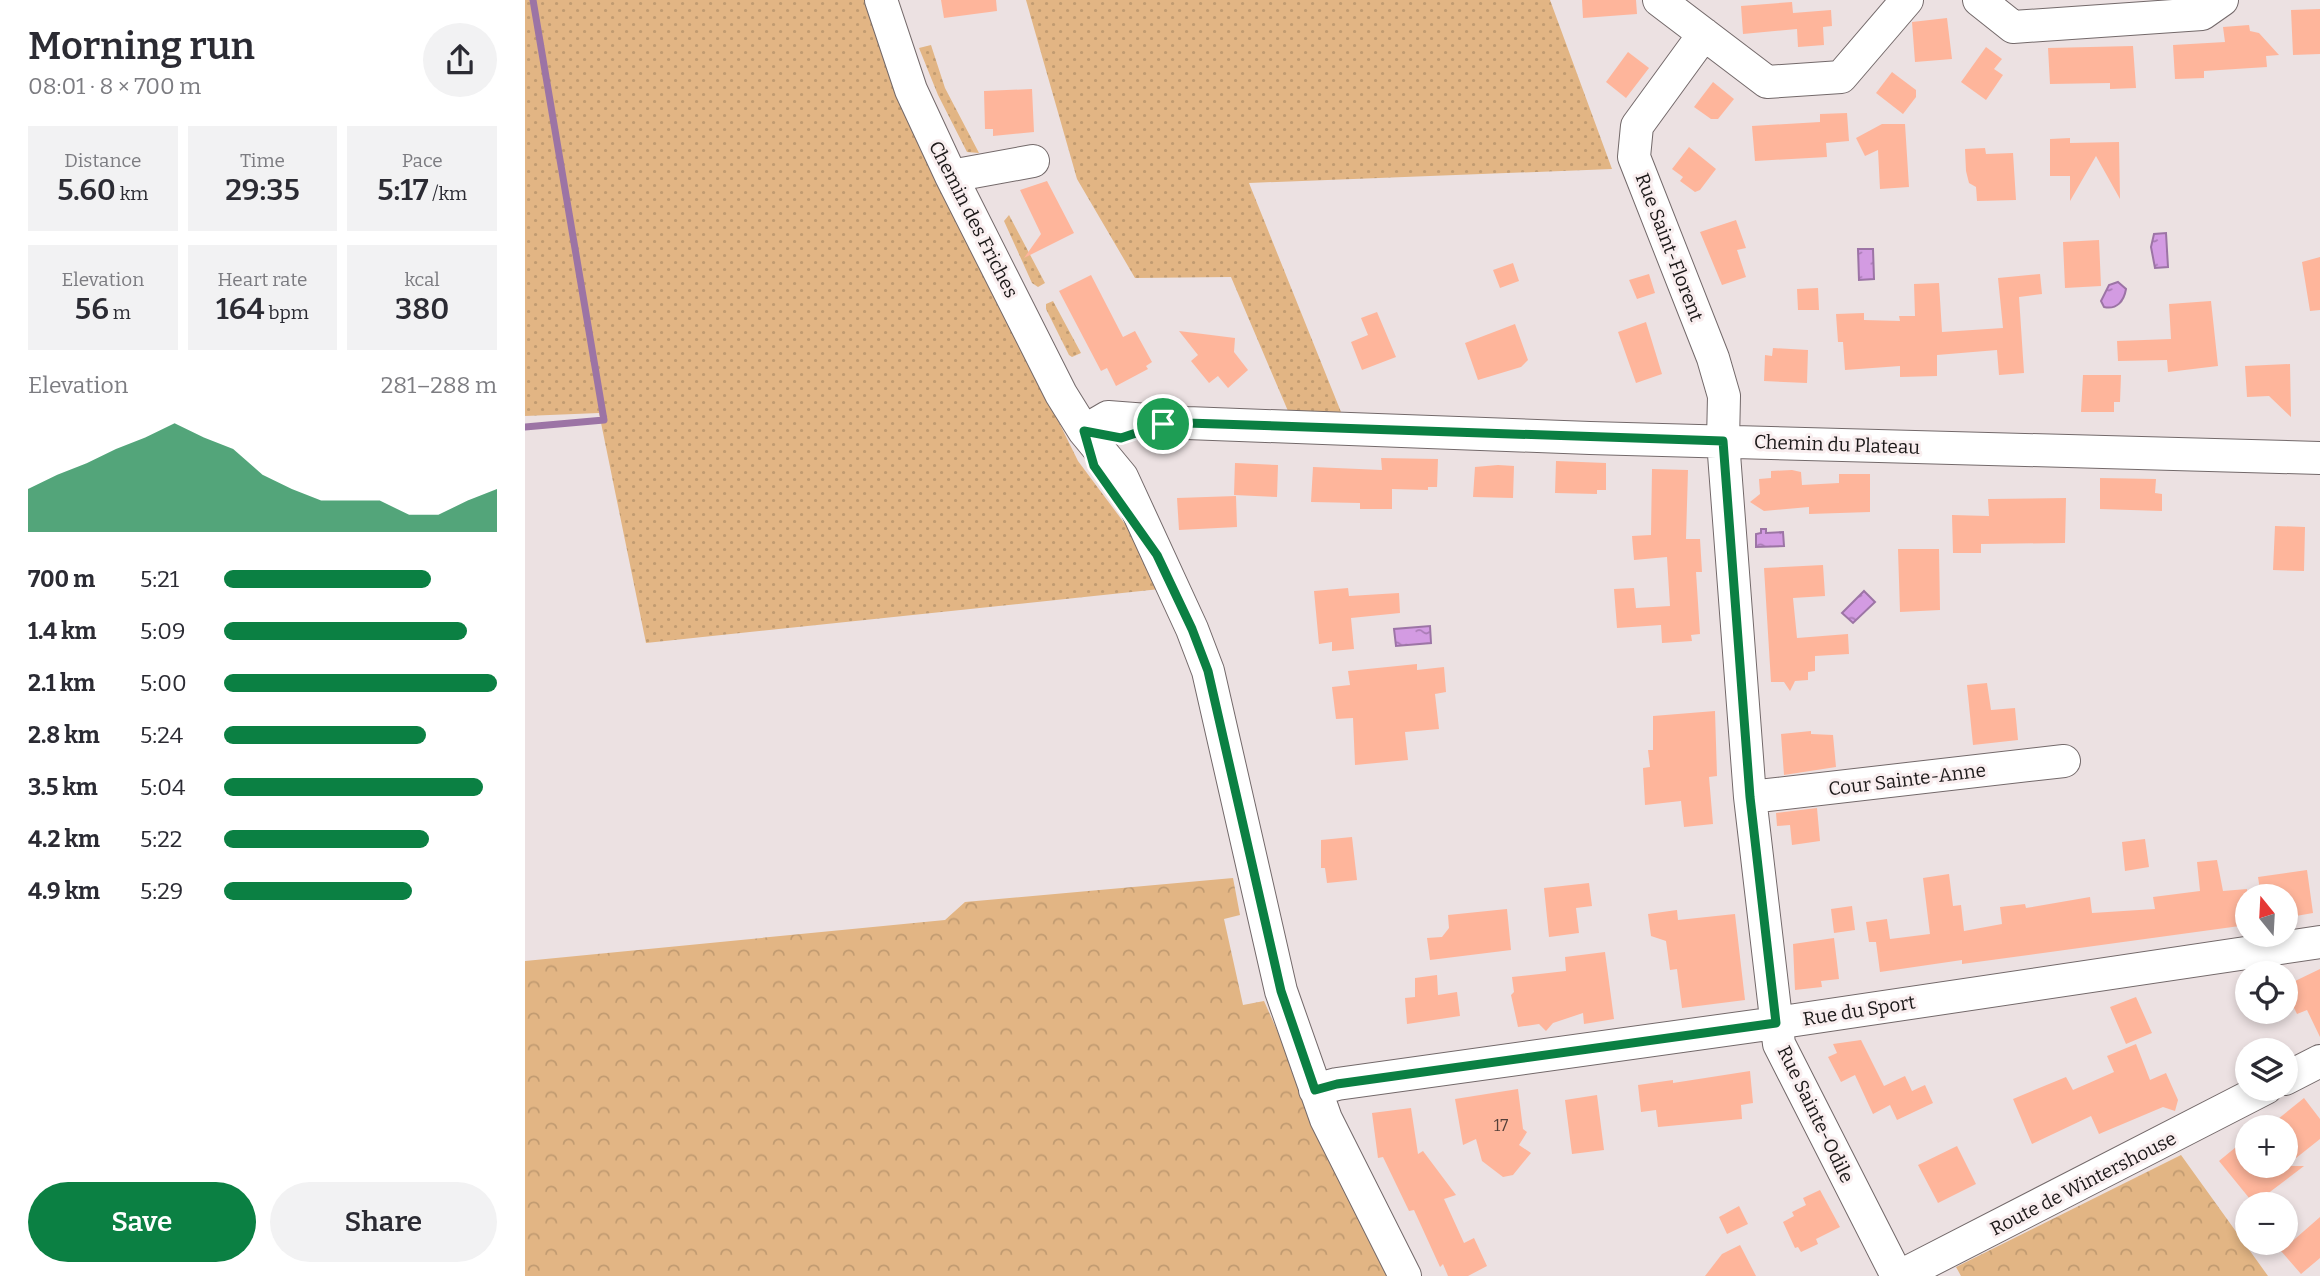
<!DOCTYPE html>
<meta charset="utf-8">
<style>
:root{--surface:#fff;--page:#f2f2f3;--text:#2b2b33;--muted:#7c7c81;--accent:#0b8043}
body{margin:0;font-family:Bitter,serif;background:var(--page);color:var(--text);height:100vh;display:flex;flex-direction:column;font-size:26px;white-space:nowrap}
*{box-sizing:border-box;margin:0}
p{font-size:23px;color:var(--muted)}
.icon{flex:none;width:38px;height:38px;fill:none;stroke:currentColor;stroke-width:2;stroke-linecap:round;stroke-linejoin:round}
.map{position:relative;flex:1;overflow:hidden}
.panel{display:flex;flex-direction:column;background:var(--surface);width:525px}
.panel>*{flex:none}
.needle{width:46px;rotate:342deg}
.controls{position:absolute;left:1710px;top:884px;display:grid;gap:14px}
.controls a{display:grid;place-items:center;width:63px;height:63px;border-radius:50%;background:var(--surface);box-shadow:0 4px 10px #0003;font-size:35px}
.pin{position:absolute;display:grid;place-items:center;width:60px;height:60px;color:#fff;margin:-30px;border:4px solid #fff;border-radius:50%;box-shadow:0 2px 7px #0007}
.round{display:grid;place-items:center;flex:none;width:74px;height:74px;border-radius:37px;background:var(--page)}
.overview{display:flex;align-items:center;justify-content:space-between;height:119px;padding:0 28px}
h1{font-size:38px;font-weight:600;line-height:52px}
.stats{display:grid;grid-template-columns:repeat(3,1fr);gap:10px;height:119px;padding:7px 28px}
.stats div{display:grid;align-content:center;border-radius:0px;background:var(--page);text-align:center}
.stats b{font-size:30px;font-weight:600}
.stats small{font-size:19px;font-weight:400}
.stats p{font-size:19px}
.chart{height:196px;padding:14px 28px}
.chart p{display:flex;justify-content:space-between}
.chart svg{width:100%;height:126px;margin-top:7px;fill:var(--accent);opacity:.7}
.primary-button{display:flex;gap:14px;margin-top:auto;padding:14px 28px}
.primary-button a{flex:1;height:80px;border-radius:42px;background:var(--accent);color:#fff;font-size:28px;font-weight:600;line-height:80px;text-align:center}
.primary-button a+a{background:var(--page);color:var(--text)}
ul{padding:0 28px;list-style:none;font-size:23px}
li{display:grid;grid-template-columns:112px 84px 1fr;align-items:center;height:52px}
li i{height:18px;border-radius:9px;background:var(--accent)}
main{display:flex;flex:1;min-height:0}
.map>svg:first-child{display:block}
.grass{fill:url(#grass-dots)}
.forest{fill:url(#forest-crowns)}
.water{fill:url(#water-ripples);stroke:#9c74a5;stroke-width:2}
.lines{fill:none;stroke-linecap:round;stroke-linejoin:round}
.stream{stroke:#9c74a5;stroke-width:7}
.building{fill:#feb59b}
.minor-casing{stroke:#73696a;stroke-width:34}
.minor{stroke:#fff;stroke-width:32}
.route-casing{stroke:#fff;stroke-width:14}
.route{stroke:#0b8043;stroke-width:9}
.labels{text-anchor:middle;stroke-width:6;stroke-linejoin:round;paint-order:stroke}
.number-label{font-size:16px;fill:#543f39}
.street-label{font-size:19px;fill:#1b1818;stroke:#f9eeef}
</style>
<main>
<section class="panel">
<div class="overview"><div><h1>Morning run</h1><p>08:01 · 8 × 700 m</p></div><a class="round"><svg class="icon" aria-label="share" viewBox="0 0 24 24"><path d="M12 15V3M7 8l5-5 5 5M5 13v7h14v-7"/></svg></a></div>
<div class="stats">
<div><p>Distance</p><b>5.60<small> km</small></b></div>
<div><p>Time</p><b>29:35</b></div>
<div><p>Pace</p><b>5:17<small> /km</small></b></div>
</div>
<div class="stats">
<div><p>Elevation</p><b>56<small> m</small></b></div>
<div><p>Heart rate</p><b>164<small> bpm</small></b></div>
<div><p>kcal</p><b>380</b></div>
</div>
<div class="chart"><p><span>Elevation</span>281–288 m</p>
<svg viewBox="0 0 160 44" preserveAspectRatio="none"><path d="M0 44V29L10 24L20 20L30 15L40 11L50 6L60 11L70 15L80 24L90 29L100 33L110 33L120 33L130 38L140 38L150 33L160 29V44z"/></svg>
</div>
<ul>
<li><b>700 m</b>5:21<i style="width:76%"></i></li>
<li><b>1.4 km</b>5:09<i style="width:89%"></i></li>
<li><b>2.1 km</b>5:00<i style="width:100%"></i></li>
<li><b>2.8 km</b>5:24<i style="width:74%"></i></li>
<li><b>3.5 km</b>5:04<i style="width:95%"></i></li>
<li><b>4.2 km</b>5:22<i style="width:75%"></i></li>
<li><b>4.9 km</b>5:29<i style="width:69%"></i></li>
</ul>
<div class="primary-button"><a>Save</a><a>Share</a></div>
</section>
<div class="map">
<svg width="1795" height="1276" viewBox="0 0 1795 1276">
<defs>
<pattern id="grass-dots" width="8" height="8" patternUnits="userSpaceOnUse" patternTransform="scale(1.75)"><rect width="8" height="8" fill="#e2b584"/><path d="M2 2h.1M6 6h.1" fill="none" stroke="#c19b71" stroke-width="1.8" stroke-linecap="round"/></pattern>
<pattern id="forest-crowns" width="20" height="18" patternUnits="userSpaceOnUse" patternTransform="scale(1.75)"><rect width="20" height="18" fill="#e2b584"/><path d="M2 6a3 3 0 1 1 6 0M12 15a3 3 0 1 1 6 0" fill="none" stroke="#c19b71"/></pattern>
<pattern id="water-ripples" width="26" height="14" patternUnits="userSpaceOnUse" patternTransform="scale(1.75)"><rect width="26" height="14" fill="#d39be2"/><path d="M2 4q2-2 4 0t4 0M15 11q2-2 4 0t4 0" fill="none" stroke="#aa7db6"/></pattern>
</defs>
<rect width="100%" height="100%" fill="#ece1e2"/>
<path class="grass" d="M0,0H341L375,99L553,461L609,536L635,589L121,643L74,413L0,416Z
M501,0H1025L1087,169L724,183L816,412L763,411L706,277L610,278L552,179Z
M406,45L420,88L454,153L442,152L413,95L394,48Z
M484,215L520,283L513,287L507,283L479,221Z
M528,301L556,353L547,357L544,355L521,309V304Z"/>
<path class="forest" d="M708,878L715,915L699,919L718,1005L739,1001L862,1276H0V961L420,920L440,902Z
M1656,1155L1743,1276H1436L1431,1267Z"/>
<path class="water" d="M1641,233L1643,267L1630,268L1626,247L1629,234Z
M1333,249H1348L1349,279L1334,280Z
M1593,282L1601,289C1599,301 1592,310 1579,307L1576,301L1584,285Z
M1236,529H1241V533L1258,532L1259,546L1231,547V534L1236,533Z
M1339,591L1350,602L1328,623L1317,613Z
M905,626L906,643L871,646L869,629Z"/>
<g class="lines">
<path class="stream" d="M0,427L79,420L8,0"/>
</g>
<path class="building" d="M416,0H471L472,11L419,18Z
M1057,0H1111L1112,14L1058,18Z
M1267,2L1268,13L1306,10L1307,26L1298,27L1299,45L1273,47L1272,29L1218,34L1216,6Z
M1795,9V54L1768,55L1766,10Z
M1422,18L1427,59L1390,62L1387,22Z
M1724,25L1725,31L1734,33L1754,55L1741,56L1742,67L1679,71V78L1650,79L1648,45L1700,42L1698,27Z
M1608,46L1611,88L1585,89V83L1525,84L1523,48Z
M1461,47L1477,59L1469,69L1478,75L1461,100L1436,82Z
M1103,52L1124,68L1101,98L1081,82Z
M1367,72L1391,90V97L1378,114L1351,93Z
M1188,82L1209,99L1193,119H1186L1169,107Z
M507,89L509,132L468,136V129H460L459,91Z
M1322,113L1324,141L1301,143L1302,157L1230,161L1227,126L1295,122V114Z
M1357,124H1380L1384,187L1355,189L1353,150L1340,156L1331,138Z
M1545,138V143L1594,142L1595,199L1571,156L1545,201V176H1525V139Z
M1164,147L1191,169L1175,190L1170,192L1155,181L1158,177L1147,169Z
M1460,148L1461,154L1488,153L1491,200L1452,201L1451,187L1444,183L1441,171L1440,149Z
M522,181L549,233L499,258L516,234L495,190Z
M1211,220L1221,248L1212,250L1221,277L1197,285L1175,232Z
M1574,240L1576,286L1540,288L1538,242Z
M1795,257V310L1785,311L1777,262Z
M988,263L994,281L975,288L968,270Z
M1124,274L1130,293L1112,299L1104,280Z
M1515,274L1517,294L1494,297L1499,373L1474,375L1472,350L1412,355V376L1375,377V366L1320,370L1318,342H1313L1311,314L1339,313V320L1375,321L1374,316H1390L1389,284L1414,283L1417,332L1478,328L1473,278Z
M566,275L598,337L610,331L627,362L621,366L623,369L591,386L582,368L576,371L534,291Z
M1293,288L1294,310H1273L1272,289Z
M1686,301L1693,366L1643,372L1642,360L1593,361L1592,341L1646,339L1644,304Z
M852,312L871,357L837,370L826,342L843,335L836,318Z
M1121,322L1137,374L1111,383L1093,332Z
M990,324L1003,360L996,367L953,380L940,343Z
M654,331L710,338L709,352L723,370L703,388L693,376L684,383L666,361L673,355Z
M1248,348L1283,350L1282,383L1239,381L1240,355L1247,356Z
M1765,364L1766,417L1744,396L1722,397L1720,366Z
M1558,375H1596L1595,402H1589V412H1556Z
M856,458L913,459L912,487H903V490L867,489V509H835V503L786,502L788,467L857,470Z
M1031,461L1081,463V490H1072V494L1030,493Z
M710,463L753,465L752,497L709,495Z
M973,465L989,466L988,498L948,497L950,467Z
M1127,469L1163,470L1161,539H1175L1177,572H1171L1175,634L1166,635L1167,641L1137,643L1136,625L1092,628L1089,589L1109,588L1111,608L1145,606L1142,557L1109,560L1107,536L1126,535Z
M1267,470L1276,472L1277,485L1314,483V474H1345V512L1284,514V507L1239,511L1225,502L1235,494L1234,479L1246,478V471Z
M1575,478L1631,479L1630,493L1637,494V511L1575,509Z
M711,496L712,527L654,530L652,498Z
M1541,498L1540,543L1456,544V553H1428L1427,515L1464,516L1463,499Z
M1750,526L1780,527L1779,571L1748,570Z
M1373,549H1414L1415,610L1375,612Z
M1298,565L1300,596L1268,598L1272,638L1323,634L1324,654L1290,656V671L1283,672V680L1270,681L1265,691L1259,682H1246L1239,568Z
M823,588L824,596L874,593L875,613L826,618L829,649L807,651V642L794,644L789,591Z
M892,664V670L919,667L921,692L910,694L914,729L880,732L883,760L830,765L828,718L811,719L807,687L825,685L823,671Z
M1462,683L1466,710L1490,708L1493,740L1448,745L1442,685Z
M1190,711L1192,776L1184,777L1188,824L1159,827L1156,801L1120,805L1118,768L1125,767L1123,750H1128V716Z
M1286,731V734L1308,735L1311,767L1259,775L1256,734Z
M1292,808L1295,841L1267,845L1265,825L1252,826L1251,813Z
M827,837L832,880L802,883L800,868H796V840Z
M1620,839L1624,867L1600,871L1597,842Z
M1692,860L1698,891L1722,889V925L1437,964V960L1355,972L1351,942H1344L1341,922L1362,919L1365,939L1405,934L1398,878L1424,874L1428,906L1436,905L1439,931L1477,924L1475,907L1500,904L1501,908L1565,897L1567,913L1630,909L1628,897L1675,891L1672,862Z
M1782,870L1788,913L1760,918V896H1736L1733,877Z
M1064,883L1067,906L1051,908L1054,933L1024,937L1019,888Z
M1327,906L1330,930L1309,933L1306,909Z
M982,909L986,950L905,960L902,938L917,937L924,928L923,915Z
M1152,910L1153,920L1210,914L1220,1000L1157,1008L1152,969L1145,970L1141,941L1126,936L1123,914Z
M1309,938L1314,979L1296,981L1297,987L1270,990L1268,944Z
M1080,952L1089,1019L1059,1024L1058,1013L1028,1023L1021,1031L1014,1024L993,1027L986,995L989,992L987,977L1041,971L1040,957Z
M1795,969V1037L1782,1010L1772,1014L1761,992L1771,987L1768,982Z
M912,975L913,995L932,992L935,1016L882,1024L880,998L890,997V978Z
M1611,997L1627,1033L1601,1044L1585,1007Z
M1336,1040L1359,1086L1380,1076L1387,1091L1400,1085L1408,1103L1372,1120L1365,1105L1348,1114L1330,1075L1316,1082L1303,1057L1312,1053L1308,1044Z
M1611,1044L1625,1080L1641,1073L1653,1100L1650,1111L1638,1107L1574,1134L1566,1116L1507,1144L1488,1099L1541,1077L1548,1090L1589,1072L1582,1056Z
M1225,1071L1228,1103L1216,1105L1217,1119L1133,1127L1131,1110L1116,1112L1113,1085L1148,1080V1083Z
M993,1089L998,1129L1002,1132L994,1145L1006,1153L988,1175L978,1177L957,1161L951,1139L938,1145L930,1099Z
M1072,1095L1079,1150L1047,1154L1040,1100Z
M1779,1098L1795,1119V1139L1761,1166H1779L1729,1204L1694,1161L1722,1138V1166H1760V1127H1743Z
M886,1108L893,1154L898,1151L931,1195L919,1199L939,1243L949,1238L962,1266L943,1276H923L918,1264L915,1267L889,1210L884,1211L858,1157L853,1158L847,1113Z
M1432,1146L1451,1184L1413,1203L1393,1165Z
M1295,1190L1315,1227L1291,1239L1293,1244L1276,1252L1273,1247L1270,1248L1258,1222L1269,1216L1267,1212L1281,1205L1278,1198Z
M1214,1206L1223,1224L1202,1234L1194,1217Z
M1795,1217V1258L1776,1274L1756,1251Z
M1215,1245L1231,1276H1180L1197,1254Z"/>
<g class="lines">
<g class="minor-casing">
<path id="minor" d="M356,0L386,90L426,176L536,394L559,431L597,477L667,629L683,671L756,991L801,1119L880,1276
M1134,0L1242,82L1316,77L1382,0
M1454,0L1488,27L1677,14L1697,0
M1179,34L1112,126L1109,157L1188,358L1199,396L1198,441L1225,797L1254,1044L1372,1276
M426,176L508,161
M559,431L583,417L662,423L1065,438L1795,458
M1225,797L1539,761
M1760,1079L1795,1061
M790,1090L812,1084L1251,1023L1795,942
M1375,1276L1741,1088"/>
</g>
<use href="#minor" class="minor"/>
</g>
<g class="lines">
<g class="route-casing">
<path id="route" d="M662,423L1198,441L1225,797L1251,1023L812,1084L790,1090L756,991L683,671L667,629L632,555L569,466L559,431L596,438L638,424Z"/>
</g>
<use href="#route" class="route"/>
</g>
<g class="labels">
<g class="number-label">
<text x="976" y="1131">17</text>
</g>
<g class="street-label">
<text transform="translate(449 219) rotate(63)" y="7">Chemin des Friches</text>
<text transform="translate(1145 247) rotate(69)" y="7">Rue Saint-Florent</text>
<text transform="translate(1312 444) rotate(2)" y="7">Chemin du Plateau</text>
<text transform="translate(1382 779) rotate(-7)" y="7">Cour Sainte-Anne</text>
<text transform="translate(1334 1010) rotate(-9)" y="7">Rue du Sport</text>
<text transform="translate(1291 1114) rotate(64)" y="7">Rue Sainte-Odile</text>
<text transform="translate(1558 1183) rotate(-27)" y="7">Route de Wintershouse</text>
</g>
</g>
</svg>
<div class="controls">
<a><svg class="needle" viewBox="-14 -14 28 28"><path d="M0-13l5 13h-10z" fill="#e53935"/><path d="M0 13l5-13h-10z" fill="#7c7c81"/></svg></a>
<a><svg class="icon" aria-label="locate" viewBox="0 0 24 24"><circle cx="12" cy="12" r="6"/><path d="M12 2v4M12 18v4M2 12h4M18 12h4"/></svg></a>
<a><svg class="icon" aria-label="layers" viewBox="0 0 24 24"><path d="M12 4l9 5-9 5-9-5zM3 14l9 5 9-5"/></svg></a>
<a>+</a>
<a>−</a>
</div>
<div class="pin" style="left:638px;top:424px;background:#1e9e55"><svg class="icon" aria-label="arrive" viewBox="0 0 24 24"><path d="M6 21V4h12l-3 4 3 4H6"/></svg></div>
</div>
</main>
